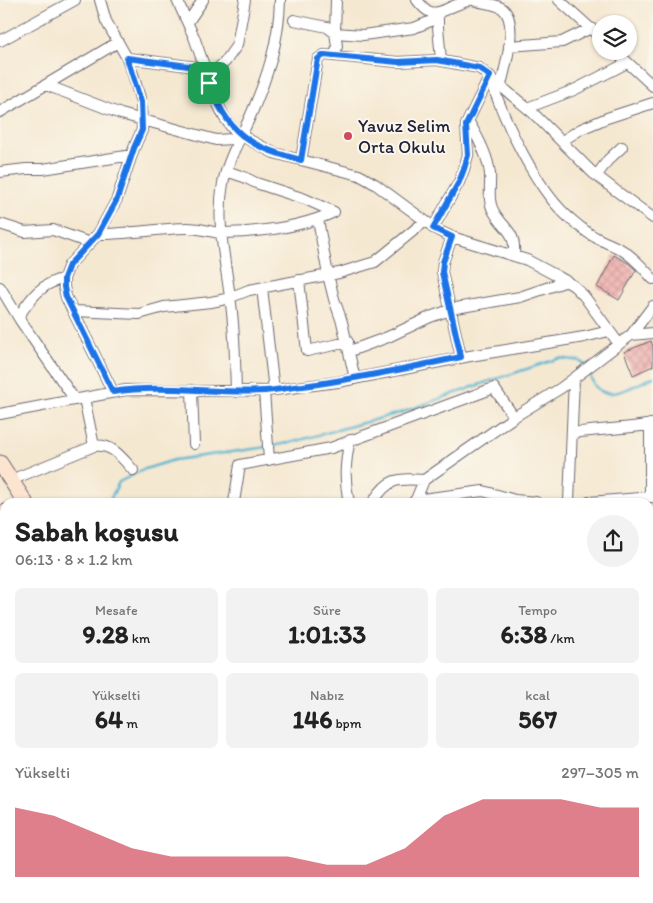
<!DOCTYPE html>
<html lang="tr">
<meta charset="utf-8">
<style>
:root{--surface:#fff;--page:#f2f2f2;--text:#222;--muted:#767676;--accent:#d1495b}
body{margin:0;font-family:Itim,sans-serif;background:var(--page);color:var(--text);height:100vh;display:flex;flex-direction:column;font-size:19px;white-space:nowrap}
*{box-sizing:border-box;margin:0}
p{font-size:16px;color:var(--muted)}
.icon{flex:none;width:28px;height:28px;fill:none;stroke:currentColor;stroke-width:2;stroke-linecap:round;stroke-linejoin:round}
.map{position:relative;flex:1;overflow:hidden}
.details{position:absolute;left:0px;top:498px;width:654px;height:406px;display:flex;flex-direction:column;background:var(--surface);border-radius:15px 15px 0 0;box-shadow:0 1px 4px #0004}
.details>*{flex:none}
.controls{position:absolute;left:592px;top:15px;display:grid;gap:10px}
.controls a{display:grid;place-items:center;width:45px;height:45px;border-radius:50%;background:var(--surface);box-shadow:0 1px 4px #0004;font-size:25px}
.pin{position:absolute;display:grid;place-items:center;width:42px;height:42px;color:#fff;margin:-21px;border-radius:10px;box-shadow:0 2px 8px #0006}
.round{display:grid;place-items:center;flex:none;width:52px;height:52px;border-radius:26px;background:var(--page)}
.headline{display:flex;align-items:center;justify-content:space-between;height:85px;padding:0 15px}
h1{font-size:28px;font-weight:800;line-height:38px}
.figures{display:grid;grid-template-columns:repeat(3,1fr);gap:8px;height:85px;padding:5px 15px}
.figures div{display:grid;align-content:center;border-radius:8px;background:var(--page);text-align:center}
.figures b{font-size:25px;font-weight:800}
.figures small{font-size:14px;font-weight:400}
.figures p{font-size:14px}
.chart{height:140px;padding:10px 15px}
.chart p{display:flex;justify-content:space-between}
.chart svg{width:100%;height:90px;margin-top:5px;fill:var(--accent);opacity:.7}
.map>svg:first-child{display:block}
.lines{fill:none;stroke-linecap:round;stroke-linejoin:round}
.stream{stroke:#54b5d2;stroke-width:2.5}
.building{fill:url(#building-cross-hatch)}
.street-casing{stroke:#6c6770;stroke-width:12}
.secondary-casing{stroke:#6c6770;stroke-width:17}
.street{stroke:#fff;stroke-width:10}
.secondary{stroke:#fde4d1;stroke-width:15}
.route-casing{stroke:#fff;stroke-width:10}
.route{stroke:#1a73e8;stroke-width:6}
.poi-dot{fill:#d1495b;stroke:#fbf7ec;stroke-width:2}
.labels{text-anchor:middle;stroke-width:4;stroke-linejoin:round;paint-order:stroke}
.poi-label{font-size:18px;fill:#22223b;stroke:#fbf7ec;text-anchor:start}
</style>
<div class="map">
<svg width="653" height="903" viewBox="0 0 653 903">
<defs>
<pattern id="building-cross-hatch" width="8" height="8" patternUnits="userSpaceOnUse" patternTransform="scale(1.25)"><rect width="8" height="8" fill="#efb0ae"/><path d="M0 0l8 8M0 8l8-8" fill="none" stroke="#cd9797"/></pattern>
</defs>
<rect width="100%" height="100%" fill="#fbf7ec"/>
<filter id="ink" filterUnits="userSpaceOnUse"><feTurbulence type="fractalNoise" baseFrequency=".02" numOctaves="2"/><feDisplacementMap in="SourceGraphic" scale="10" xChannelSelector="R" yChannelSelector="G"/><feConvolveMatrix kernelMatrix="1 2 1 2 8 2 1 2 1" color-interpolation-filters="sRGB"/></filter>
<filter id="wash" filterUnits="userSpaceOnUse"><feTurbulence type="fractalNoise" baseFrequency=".0096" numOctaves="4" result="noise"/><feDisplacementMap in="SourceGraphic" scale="20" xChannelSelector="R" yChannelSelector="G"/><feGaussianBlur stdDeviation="1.12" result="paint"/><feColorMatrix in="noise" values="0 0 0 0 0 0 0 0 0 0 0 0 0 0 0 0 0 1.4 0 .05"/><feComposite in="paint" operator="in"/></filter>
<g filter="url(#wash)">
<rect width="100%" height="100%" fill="#f5e8d1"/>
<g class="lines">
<path class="stream" d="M588,371C590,375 592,382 595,386C607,404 639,383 653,377
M272,446L293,442L403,412L484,383L560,358L580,361L586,366
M109,502L119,482L145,469L174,460L267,447
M0,549L5,546"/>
</g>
<g id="blocks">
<path class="building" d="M614,255L628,263L636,270L619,300L597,287Z
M651,341L653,347V366L633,375L624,352Z"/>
</g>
</g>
<g filter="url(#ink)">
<use href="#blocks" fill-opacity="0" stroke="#6c6770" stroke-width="1"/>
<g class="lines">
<g class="street-casing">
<path id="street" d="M100,0L106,21L127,58L133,74L141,102L142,130L134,148L117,199L98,234L69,265L64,278V287L66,297L113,392
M177,0L194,37L215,97L224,117L232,128L240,135L274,153L359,175L375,184L439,231L452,237L527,260L559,277L574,286L584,296L619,344
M417,0C427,13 432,16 447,9C454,5 463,3 470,0
M473,0C480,3 498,4 503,9C519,23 505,67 501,85
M559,0L601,38
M438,14V27L441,60
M294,20L327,27L335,33L363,35L414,28L431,21L438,14
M188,22L203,0
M0,41L75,0
M509,46L562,42L591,28
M615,51L653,86
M335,56L337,46L335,33L336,0
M127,58L204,68
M207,77L225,62L237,45L245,0
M490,77C503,119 538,194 573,221C580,227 587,233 595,237C604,242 613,245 622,250C634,257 644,269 653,279
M46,85L121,114L216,140L232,139L240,135
M527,108L574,90L627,63
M0,112L118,42
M468,121C478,137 488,155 490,174C491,187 487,201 494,212C505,231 516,230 514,256
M562,141L581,129L607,118L653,103
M301,160L318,59L324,55L398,62L437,60L479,68L533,113L593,173L615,190L653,218
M226,171L244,177L256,183L305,199L334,212
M0,172L26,169H43L132,155
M597,175L608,160L622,147
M318,220L328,275L334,299L342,322L355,379
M0,224L25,232L53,230L90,243
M433,228L459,182L464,169L468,155L466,125L490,76
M98,234C127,234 156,229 185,228C200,227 211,233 223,233C260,232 301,228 334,212
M452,237L443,262L442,272L461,357
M299,280L307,351L348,342
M0,287L20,320L75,400
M262,288L274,390
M74,311L139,314L164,307L211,302L226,299L249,290L339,273L375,262L424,222
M18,317C32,297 39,285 64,278
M631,335L653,333
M350,351L388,337L430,317L456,308L520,297L567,281
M192,390L194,444
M264,391L269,460
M236,392C235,360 235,328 230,297C225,259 216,222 223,183C228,159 240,139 250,117C267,78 279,43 280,0
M84,398L94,446
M0,414L126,390L266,391L338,382L470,356L584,337L609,331
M573,433C600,429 626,429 653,424
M11,480L94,446C112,443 122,458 133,470
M650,497V424
M415,500L483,491L515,500L536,502
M234,502L240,465L331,448L494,388L514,417
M349,502C344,480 345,462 350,440
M373,502C388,478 397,478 424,480
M415,502L424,480L514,417L561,388L631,335L653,306
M569,502L574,378
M589,502L653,497
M649,535L653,536
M649,565L653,566
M649,623L653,627
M649,676L653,677
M0,678L5,679
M649,755L653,770
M649,789L653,783
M0,797H5
M0,820L5,828
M649,824L653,820
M649,858L653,856
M48,899L51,903
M215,899L220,903
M341,899L343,903
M450,899L454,903L458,899
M126,902L134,899
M16,903L19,899
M261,903L266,899
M571,903L577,899"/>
</g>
<g class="secondary-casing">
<path id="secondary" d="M0,463L25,502
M0,513L5,512"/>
</g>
<use href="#street" class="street"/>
<use href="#secondary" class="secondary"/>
</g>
</g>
<g class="lines" filter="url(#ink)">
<g class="route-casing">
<path id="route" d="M324,55L398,62L437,60L479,68L490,76L466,125L468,155L464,169L459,182L433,228L452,237L443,262L442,272L461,357C408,368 357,379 303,386C291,387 278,390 265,391C215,394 163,384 113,392L66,297L64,287V278L69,265L98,234L117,199L134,148L142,130L141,102L127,58L204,68C224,127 239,145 301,160L316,70L318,59Z"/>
</g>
<use href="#route" class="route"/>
</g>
<circle class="poi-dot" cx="348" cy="136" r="5"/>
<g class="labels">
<g class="poi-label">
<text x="358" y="132">Yavuz Selim<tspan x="358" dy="21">Orta Okulu</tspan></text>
</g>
</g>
</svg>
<div class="controls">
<a><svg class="icon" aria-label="layers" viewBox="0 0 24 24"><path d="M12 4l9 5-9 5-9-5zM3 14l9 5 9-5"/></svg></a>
</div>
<div class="pin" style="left:209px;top:83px;background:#1e9e55"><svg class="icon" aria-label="arrive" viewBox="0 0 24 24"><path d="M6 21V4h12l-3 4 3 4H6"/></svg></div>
<section class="details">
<div class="headline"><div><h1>Sabah koşusu</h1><p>06:13 · 8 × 1.2 km</p></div><a class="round"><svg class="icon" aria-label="share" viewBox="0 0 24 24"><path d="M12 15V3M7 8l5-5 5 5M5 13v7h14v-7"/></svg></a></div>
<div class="figures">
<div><p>Mesafe</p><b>9.28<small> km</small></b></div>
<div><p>Süre</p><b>1:01:33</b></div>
<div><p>Tempo</p><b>6:38<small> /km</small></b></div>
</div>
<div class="figures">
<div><p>Yükselti</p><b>64<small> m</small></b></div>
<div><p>Nabız</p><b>146<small> bpm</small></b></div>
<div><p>kcal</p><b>567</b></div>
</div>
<div class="chart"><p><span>Yükselti</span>297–305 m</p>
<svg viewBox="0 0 160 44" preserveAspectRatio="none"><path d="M0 44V10L10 14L20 22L30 30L40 34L50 34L60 34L70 34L80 38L90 38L100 30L110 14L120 6L130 6L140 6L150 10L160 10V44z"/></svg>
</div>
</section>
</div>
